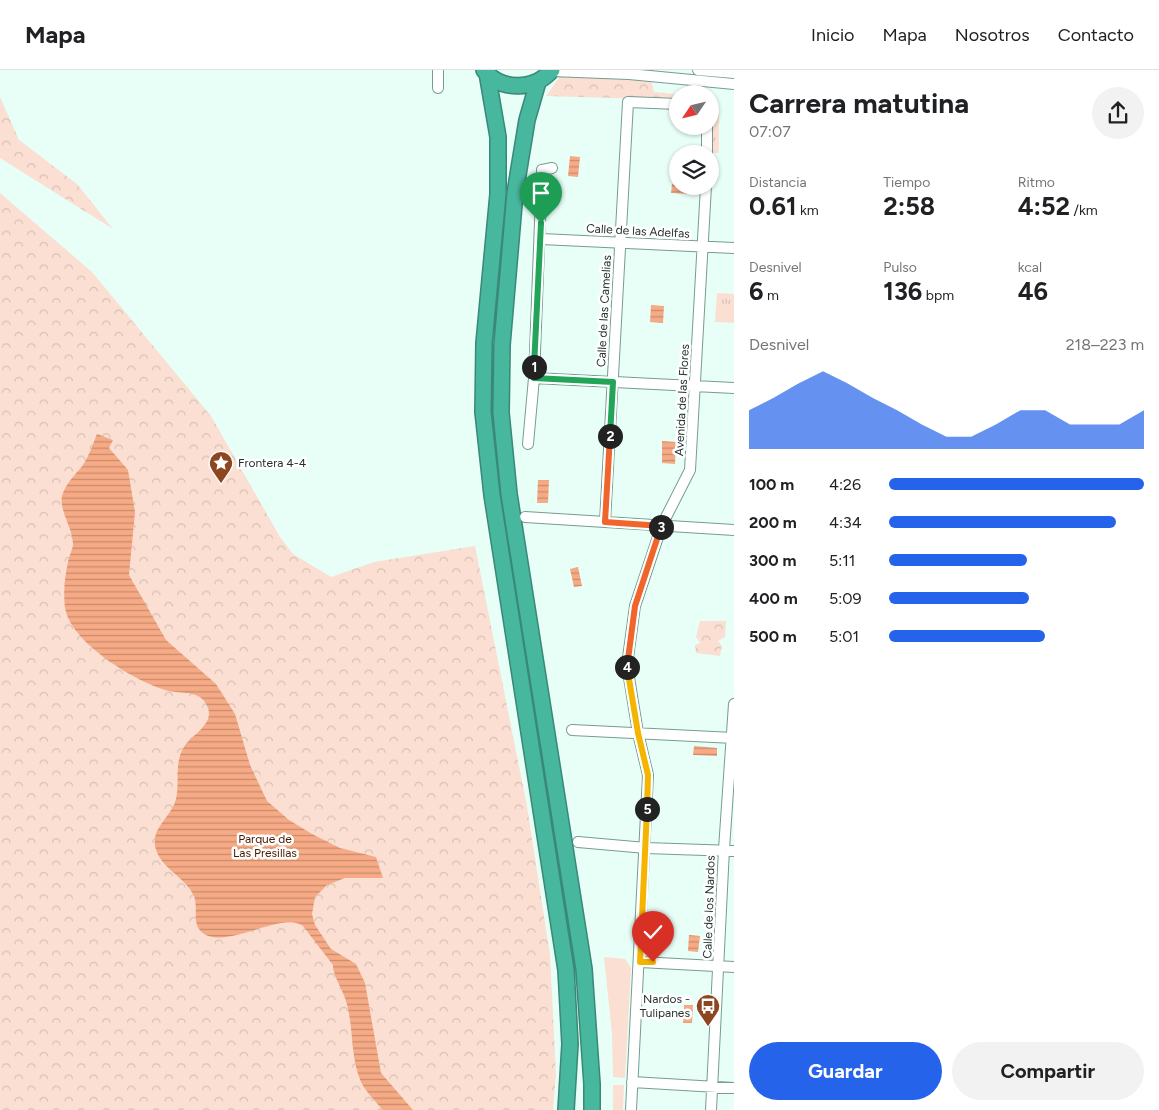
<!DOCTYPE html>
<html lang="es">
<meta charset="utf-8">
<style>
:root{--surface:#fff;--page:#f2f2f2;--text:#202124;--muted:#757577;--line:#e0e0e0;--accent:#2563eb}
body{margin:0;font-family:Figtree,sans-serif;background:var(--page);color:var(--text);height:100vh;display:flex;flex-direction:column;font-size:19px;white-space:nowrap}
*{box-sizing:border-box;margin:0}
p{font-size:16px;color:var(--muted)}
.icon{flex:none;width:28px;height:28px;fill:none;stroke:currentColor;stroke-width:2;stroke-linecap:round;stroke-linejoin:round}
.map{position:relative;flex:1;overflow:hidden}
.side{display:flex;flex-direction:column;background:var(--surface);width:425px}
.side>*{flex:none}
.needle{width:32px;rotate:235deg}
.controls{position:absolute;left:669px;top:15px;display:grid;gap:10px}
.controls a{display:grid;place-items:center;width:50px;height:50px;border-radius:50%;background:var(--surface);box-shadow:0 1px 4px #0004;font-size:25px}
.pin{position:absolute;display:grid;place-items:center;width:42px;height:42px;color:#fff;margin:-51px -21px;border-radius:50% 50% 50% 0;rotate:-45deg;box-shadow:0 0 5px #0007}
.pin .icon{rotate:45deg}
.km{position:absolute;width:25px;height:25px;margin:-12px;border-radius:50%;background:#222;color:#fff;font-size:14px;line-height:25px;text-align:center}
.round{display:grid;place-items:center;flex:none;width:52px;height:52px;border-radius:26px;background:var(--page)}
.overview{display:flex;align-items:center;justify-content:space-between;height:85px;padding:0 15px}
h1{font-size:28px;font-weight:700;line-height:38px}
.figures{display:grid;grid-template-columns:repeat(3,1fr);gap:8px;height:85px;padding:5px 15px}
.figures div{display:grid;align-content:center}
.figures b{font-size:25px;font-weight:700}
.figures small{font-size:14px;font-weight:400}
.figures p{font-size:14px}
.chart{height:140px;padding:10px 15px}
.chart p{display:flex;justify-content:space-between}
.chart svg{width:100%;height:90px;margin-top:5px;fill:var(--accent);opacity:.7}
.button{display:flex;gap:10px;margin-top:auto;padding:10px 15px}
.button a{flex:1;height:58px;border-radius:30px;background:var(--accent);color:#fff;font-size:20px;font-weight:700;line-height:58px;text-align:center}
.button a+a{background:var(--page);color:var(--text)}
ul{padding:0 15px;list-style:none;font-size:16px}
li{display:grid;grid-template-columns:80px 60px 1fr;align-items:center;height:38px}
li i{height:12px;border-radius:6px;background:var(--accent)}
header{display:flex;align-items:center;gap:30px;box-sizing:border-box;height:70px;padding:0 25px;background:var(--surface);border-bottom:1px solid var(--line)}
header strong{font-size:24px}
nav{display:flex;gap:28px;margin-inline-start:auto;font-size:18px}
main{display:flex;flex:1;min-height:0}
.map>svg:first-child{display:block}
.grass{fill:url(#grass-tufts)}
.park{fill:url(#park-crowns)}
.garden{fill:#fbdfd2}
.water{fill:url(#water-rules)}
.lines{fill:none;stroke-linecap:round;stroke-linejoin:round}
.minor-casing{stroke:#779c91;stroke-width:12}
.highway-casing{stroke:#3a8877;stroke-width:18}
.minor{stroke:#fff;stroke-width:10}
.highway{stroke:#47b79e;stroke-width:15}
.split-1-casing{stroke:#fff;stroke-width:10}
.split-2-casing{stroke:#fff;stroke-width:10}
.split-3-casing{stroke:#fff;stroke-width:10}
.split-4-casing{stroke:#fff;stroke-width:10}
.split-5-casing{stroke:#fff;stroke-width:10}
.split-6-casing{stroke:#fff;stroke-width:10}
.split-1{stroke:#22a559;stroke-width:6}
.split-2{stroke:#22a559;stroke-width:6}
.split-3{stroke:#f0652b;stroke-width:6}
.split-4{stroke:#f0652b;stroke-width:6}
.split-5{stroke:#f5b400;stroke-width:6}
.split-6{stroke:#f5b400;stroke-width:6}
.labels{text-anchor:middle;stroke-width:5;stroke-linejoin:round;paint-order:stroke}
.street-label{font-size:12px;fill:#23322e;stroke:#fff}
.poi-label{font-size:12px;fill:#23322e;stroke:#fff;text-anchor:start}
.park-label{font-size:12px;fill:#491b00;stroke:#fff}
</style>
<header>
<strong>Mapa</strong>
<nav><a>Inicio</a><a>Mapa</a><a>Nosotros</a><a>Contacto</a></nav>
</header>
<main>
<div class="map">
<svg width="734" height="1040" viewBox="0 0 734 1040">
<defs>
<pattern id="grass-tufts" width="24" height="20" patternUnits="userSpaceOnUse" patternTransform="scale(1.25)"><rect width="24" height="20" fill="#fbdfd2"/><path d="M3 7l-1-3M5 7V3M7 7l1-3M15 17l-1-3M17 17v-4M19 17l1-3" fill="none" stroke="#d7c0b5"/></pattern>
<pattern id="park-crowns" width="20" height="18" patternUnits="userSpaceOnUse" patternTransform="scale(1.25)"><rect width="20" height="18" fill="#fbdfd2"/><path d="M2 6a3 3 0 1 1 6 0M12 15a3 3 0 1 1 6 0" fill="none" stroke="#d7c0b5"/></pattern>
<pattern id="water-rules" width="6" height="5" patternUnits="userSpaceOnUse" patternTransform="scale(1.25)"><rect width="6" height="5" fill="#f6aa85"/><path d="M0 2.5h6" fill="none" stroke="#c78b6d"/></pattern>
</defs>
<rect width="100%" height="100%" fill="#e7fff7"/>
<path class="grass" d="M710,38H719V83H707Z
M717,223L734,224V253L715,252Z"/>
<path class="park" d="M561,5L651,10L654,22L677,24L678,30L546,26Z
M0,27L19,70L77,114L113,159L0,88Z
M0,123L92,202L211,346L280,467L293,484L331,507L374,492L475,476L527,736L550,885L556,1004L553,1040H0Z
M700,551H726L725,567L718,571L722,576L720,586L696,583L695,575L700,573L696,567Z"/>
<path class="garden" d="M604,887L625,889L631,898L625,1008L613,1007L612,964Z
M613,1015H624L623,1040H613Z"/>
<path class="water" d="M570,86L580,87L578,107L568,106Z
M672,114L689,116V124L671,123Z
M651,235L664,236L663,253L650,252Z
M97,364L113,370L109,378L128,400L135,442L129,505L166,570L216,614L235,644L250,695L267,731L289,750L312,764L340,778L376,787L383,808H345L327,815L315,827L312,844L315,855L331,879L356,894L365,913L381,1003L413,1040H383C376,1032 366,1022 361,1012C350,987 354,957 346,931C343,921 332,903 333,895L303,856C281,839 219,886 199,859C193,851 198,836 194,826C185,806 160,799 155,776C152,757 172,746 176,729C180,712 174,692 184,677C191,665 214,655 208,638C202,620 184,624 169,621C137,613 69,572 65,537C63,522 65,506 68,492C69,486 73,479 73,474C73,459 59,440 62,426C66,413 75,405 83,395C89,386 93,374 97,364Z
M662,371L676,372L675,394L662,393Z
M538,410H549L548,433H537Z
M578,497L582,516L574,517L570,499Z
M694,676L717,678V686L693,685Z
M689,865L700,866L698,882L688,881Z
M684,935H693L692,953H683Z"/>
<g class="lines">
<g class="minor-casing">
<path id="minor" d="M698,0L734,3
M551,1L629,4L734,14
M438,18V0
M707,84V56
M541,169L734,178
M534,308L734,318
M528,374L534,308L542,100L552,98
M525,447L734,460
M605,452L628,32L678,34
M572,660L734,668
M578,772L646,778L734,781
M640,892L734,897
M632,1012L734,1018
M631,1040L648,705L638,663L627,595L635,536L662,455L690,400L706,116
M711,1040L724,779L734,634"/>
</g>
<g class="highway-casing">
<path id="highway" d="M484,0C502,22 535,20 552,0
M487,3L498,67V124L484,273L483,342L492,425L566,900L570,974L566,1040
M538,12L527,50L515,123L502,275L501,343L509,424L584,899L592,1014V1040"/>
</g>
<use href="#minor" class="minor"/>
<use href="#highway" class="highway"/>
</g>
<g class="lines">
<g class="split-1-casing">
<path id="split-1" d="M534,297L541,153"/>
</g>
<g class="split-2-casing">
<path id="split-2" d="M534,297V308L613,312L610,366"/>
</g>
<g class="split-3-casing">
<path id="split-3" d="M610,366L605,452L662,456L661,457"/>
</g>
<g class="split-4-casing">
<path id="split-4" d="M627,597L635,536L661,457"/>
</g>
<g class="split-5-casing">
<path id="split-5" d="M627,597L638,663L648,705L647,739"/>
</g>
<g class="split-6-casing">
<path id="split-6" d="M647,739L640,892H653"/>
</g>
<use href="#split-1" class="split-1"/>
<use href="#split-2" class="split-2"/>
<use href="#split-3" class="split-3"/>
<use href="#split-4" class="split-4"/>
<use href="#split-5" class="split-5"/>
<use href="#split-6" class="split-6"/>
</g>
<defs>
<g id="sight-pin" transform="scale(1.25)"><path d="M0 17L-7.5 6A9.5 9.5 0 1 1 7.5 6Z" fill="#8d4720" stroke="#fff"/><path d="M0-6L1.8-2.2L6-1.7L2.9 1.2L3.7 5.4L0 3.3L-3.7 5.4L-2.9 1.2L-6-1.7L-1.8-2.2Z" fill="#fff"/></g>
<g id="bus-pin" transform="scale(1.25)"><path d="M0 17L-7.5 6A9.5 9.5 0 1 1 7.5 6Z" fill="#8d4720" stroke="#fff"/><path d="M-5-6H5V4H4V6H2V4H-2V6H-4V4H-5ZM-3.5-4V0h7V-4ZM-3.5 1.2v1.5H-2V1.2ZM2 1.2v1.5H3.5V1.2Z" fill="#fff"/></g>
</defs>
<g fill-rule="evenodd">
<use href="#sight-pin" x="221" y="393"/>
<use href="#bus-pin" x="708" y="936"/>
</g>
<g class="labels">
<g class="street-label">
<text transform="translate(638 161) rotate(3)" y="4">Calle de las Adelfas</text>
<text transform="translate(604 241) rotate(-87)" y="4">Calle de las Camelias</text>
<text transform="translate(682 330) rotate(-87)" y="4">Avenida de las Flores</text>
<text transform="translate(709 837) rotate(-88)" y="4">Calle de los Nardos</text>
</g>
<g class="poi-label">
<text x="238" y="397">Frontera 4-4</text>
<text x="690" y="933" text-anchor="end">Nardos -<tspan x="690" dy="14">Tulipanes</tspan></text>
</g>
<g class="park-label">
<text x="265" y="773">Parque de<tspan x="265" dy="14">Las Presillas</tspan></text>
</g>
</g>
</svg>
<div class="controls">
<a><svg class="needle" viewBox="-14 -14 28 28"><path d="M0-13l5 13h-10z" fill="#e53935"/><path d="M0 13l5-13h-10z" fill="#757577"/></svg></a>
<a><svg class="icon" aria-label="layers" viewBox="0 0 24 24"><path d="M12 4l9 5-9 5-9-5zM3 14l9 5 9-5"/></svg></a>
</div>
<div class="pin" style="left:541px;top:153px;background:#1e9e55"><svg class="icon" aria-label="arrive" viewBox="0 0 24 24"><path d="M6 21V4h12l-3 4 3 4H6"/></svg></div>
<div class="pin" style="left:653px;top:892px;background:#d93025"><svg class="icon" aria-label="check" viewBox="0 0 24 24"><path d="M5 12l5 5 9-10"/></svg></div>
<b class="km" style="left:534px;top:297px">1</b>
<b class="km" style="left:610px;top:366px">2</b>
<b class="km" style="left:661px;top:457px">3</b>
<b class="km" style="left:627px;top:597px">4</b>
<b class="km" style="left:647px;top:739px">5</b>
</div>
<section class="side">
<div class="overview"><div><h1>Carrera matutina</h1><p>07:07</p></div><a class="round"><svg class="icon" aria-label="share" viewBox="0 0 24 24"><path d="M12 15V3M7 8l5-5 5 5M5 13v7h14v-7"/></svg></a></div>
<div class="figures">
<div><p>Distancia</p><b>0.61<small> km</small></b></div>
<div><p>Tiempo</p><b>2:58</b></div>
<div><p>Ritmo</p><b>4:52<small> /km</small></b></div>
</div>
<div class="figures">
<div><p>Desnivel</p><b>6<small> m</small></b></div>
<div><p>Pulso</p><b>136<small> bpm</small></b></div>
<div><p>kcal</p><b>46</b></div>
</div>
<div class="chart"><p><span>Desnivel</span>218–223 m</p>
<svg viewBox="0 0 160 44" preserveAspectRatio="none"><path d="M0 44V25L10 19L20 12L30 6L40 12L50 19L60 25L70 32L80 38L90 38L100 32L110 25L120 25L130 32L140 32L150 32L160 25V44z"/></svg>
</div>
<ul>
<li><b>100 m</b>4:26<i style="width:100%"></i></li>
<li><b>200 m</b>4:34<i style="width:89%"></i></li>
<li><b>300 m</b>5:11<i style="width:54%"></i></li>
<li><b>400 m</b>5:09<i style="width:55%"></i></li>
<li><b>500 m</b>5:01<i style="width:61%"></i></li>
</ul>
<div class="button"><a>Guardar</a><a>Compartir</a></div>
</section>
</main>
